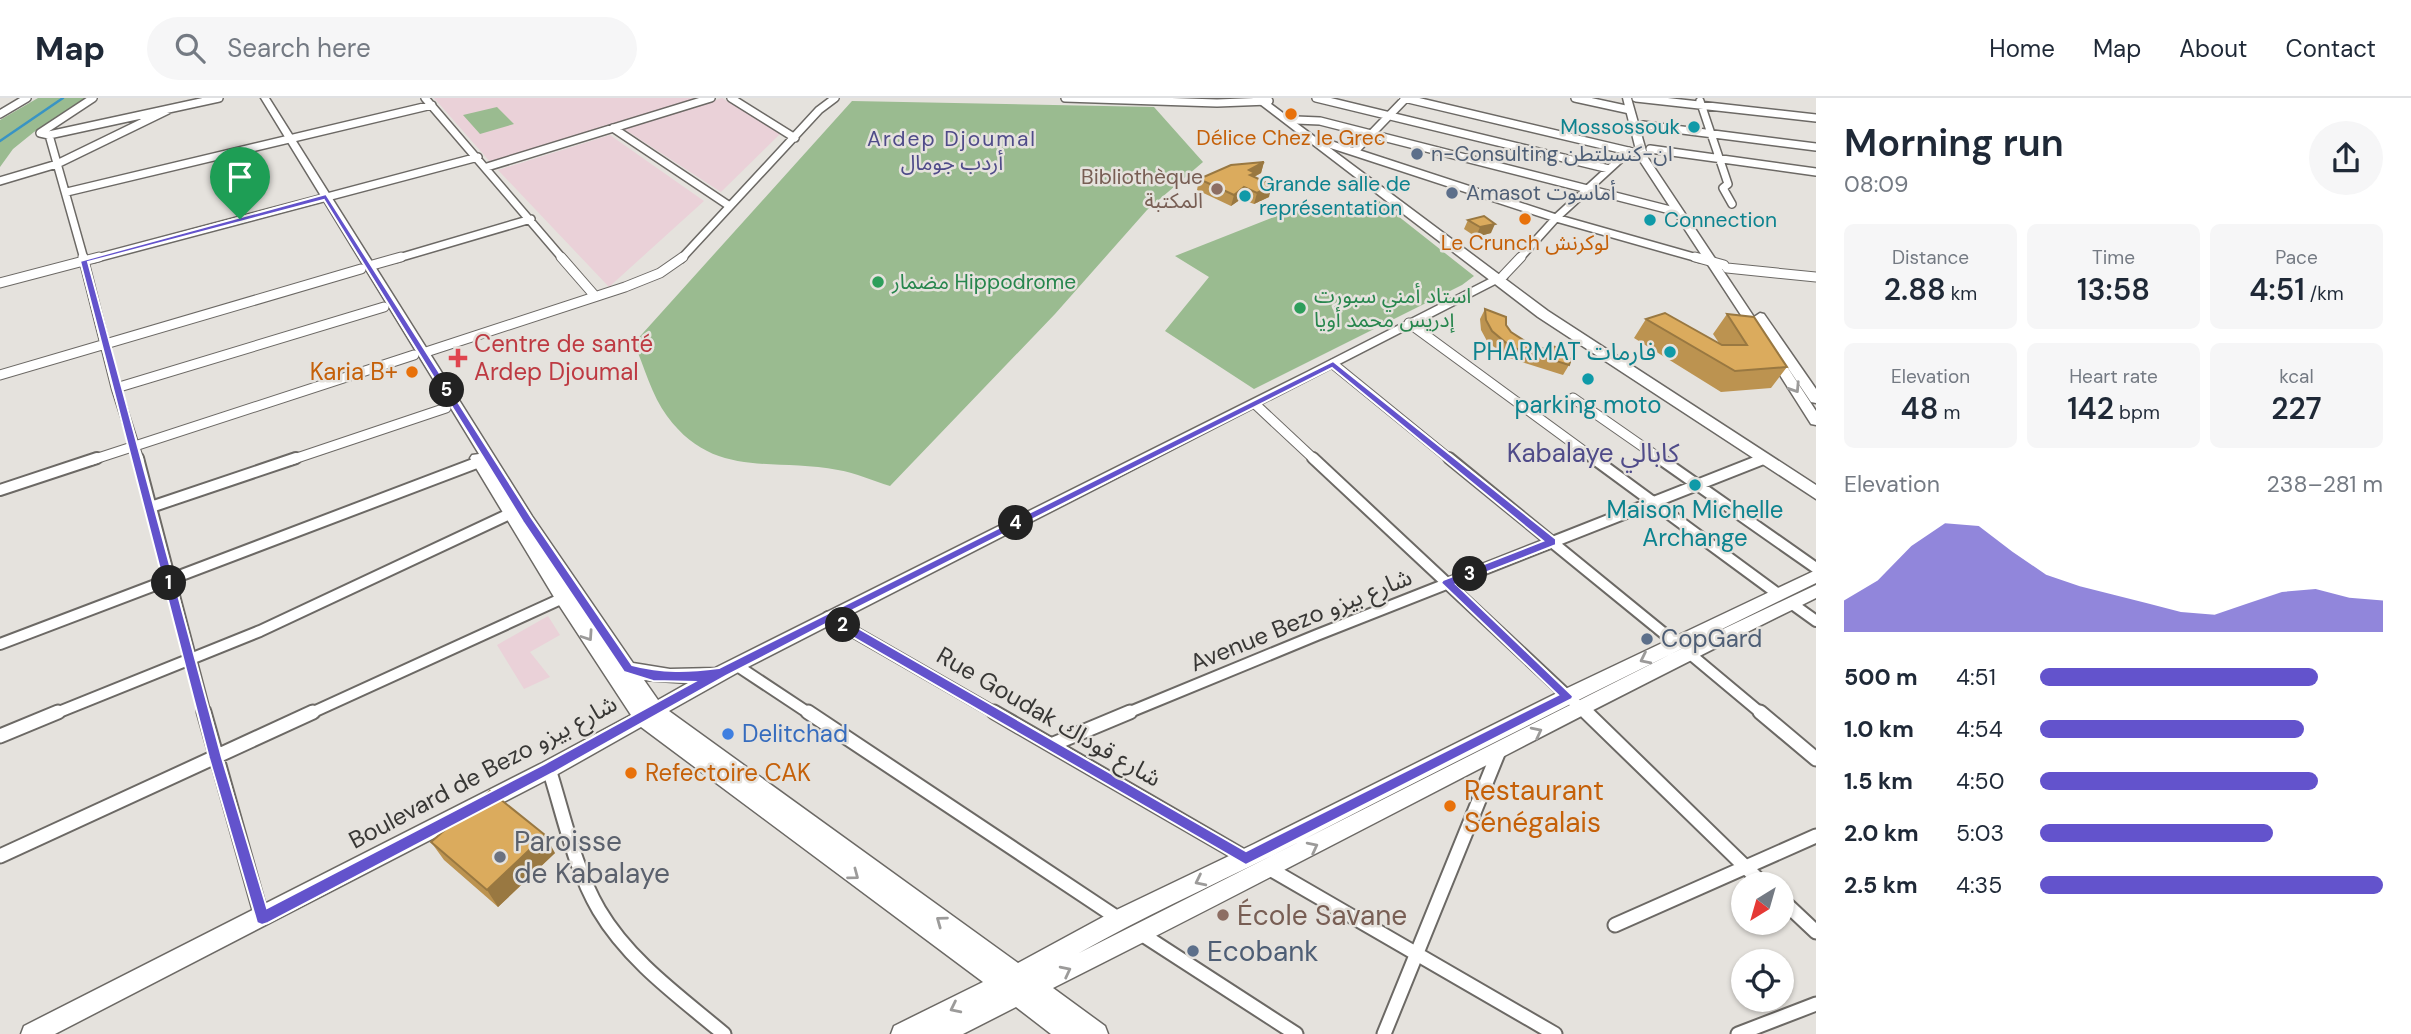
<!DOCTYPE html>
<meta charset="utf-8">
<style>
:root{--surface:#fff;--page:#f6f6f7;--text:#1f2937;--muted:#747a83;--line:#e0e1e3;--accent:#6353cc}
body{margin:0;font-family:"DM Sans","Noto Sans Arabic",sans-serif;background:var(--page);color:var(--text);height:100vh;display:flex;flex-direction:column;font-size:26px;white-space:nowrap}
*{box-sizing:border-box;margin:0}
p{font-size:23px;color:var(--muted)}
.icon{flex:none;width:38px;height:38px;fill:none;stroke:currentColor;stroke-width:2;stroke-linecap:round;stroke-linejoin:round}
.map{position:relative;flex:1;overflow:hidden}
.drawer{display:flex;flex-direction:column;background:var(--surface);width:595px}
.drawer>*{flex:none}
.needle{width:46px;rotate:217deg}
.buttons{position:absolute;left:1731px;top:774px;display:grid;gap:14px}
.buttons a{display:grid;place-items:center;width:63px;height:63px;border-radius:50%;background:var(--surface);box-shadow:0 2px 5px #0004;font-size:35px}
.pin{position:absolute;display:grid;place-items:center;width:60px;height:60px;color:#fff;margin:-72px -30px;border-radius:50% 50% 50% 0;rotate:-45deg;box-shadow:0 0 7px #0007}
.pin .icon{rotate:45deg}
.km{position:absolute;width:35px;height:35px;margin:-18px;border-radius:50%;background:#222;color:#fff;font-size:19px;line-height:35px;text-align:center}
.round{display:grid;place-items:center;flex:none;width:74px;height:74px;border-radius:37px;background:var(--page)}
.head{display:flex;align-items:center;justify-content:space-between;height:119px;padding:0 28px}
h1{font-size:38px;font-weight:600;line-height:52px}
.stats{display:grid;grid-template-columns:repeat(3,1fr);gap:10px;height:119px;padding:7px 28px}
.stats div{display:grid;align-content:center;border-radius:10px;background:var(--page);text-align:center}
.stats b{font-size:30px;font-weight:600}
.stats small{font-size:19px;font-weight:400}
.stats p{font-size:19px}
.chart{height:196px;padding:14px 28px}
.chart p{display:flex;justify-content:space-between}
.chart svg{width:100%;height:126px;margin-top:7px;fill:var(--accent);opacity:.7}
ul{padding:0 28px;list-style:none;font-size:23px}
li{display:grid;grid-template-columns:112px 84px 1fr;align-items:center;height:52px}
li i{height:18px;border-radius:9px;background:var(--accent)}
header{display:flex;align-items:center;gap:42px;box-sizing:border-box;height:98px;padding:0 35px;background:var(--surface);border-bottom:2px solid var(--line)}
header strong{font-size:33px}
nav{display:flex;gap:38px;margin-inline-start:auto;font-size:24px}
.search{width:490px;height:63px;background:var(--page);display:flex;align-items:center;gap:18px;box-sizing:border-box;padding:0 24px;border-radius:38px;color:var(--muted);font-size:26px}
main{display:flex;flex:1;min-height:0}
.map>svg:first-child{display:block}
.education{fill:#ead1d8}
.green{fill:#9abb90}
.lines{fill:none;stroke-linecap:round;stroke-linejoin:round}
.stream{stroke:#3994c4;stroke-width:2.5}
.street-far3-casing{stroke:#6c6965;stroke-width:10}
.street-far2-casing{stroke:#6c6965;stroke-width:11}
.street-far1-casing{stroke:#6c6965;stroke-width:14}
.street-casing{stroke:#6c6965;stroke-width:17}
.secondary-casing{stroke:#6c6965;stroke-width:3}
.primary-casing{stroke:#6c6965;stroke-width:3}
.street-far3{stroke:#fff;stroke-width:7}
.street-far2{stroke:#fff;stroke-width:9}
.street-far1{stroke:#fff;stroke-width:10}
.street{stroke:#fff;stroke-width:13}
.secondary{fill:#fff;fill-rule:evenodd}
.primary{fill:#fff;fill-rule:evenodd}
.wall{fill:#bc9350}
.shaded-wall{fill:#997841}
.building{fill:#dbab5d;stroke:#997841;stroke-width:2}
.oneway{stroke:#9c9b9a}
.route{fill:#6353cc;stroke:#fff;stroke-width:2;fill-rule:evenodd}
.food-dot{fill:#e8710a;stroke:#e5e2dd;stroke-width:2.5}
.culture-dot{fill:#0f9aa8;stroke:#e5e2dd;stroke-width:2.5}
.service-dot{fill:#5c6f8a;stroke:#e5e2dd;stroke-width:2.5}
.education-dot{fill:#8d6e63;stroke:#e5e2dd;stroke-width:2.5}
.leisure-dot{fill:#2e9e5b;stroke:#e5e2dd;stroke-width:2.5}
.health-dot{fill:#e0444e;stroke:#e5e2dd;stroke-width:2.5}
.shop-dot{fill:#3f7fe0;stroke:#e5e2dd;stroke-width:2.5}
.worship-dot{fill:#6b7280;stroke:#e5e2dd;stroke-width:2.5}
.labels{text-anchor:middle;stroke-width:5;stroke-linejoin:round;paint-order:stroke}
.far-culture-label{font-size:21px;fill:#0d838f;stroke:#e5e2dd;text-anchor:start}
.far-food-label{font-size:21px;fill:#c56008;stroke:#e5e2dd}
.far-neighbourhood-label{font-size:21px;letter-spacing:2px;fill:#4f4b89;stroke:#e5e2dd}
.far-service-label{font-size:21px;fill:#4e5e75;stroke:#e5e2dd;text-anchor:start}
.far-education-label{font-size:21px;fill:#785e54;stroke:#e5e2dd;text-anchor:end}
.far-leisure-label{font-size:21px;fill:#27864d;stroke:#e5e2dd;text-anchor:start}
.health-label{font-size:24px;fill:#be3a42;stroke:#e5e2dd;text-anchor:start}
.culture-label{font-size:24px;fill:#0d838f;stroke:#e5e2dd}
.food-label{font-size:24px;fill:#c56008;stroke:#e5e2dd;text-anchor:end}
.street-label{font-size:24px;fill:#383735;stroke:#e5e2dd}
.service-label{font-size:24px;fill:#4e5e75;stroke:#e5e2dd;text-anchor:start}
.shop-label{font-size:24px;fill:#366cbe;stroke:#e5e2dd;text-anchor:start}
.neighbourhood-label{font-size:26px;fill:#4f4b89;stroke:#e5e2dd}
.near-food-label{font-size:28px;fill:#c56008;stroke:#e5e2dd;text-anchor:start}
.near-worship-label{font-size:28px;fill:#5b616d;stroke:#e5e2dd;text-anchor:start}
.near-education-label{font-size:28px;fill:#785e54;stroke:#e5e2dd;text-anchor:start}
.near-service-label{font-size:28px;fill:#4e5e75;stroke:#e5e2dd;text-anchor:start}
</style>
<header>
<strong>Map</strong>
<div class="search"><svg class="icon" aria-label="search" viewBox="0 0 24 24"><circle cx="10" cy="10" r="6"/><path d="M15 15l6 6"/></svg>Search here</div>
<nav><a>Home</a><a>Map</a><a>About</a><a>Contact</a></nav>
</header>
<main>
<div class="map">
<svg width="1816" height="936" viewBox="0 0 1816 936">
<rect width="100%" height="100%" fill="#e5e2dd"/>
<path class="education" d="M434,0H700L491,65Z
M722,0L781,35L721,94L624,31Z
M610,37L704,103L609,189L498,72Z
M548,518L560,537L530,554L550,579L524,591L497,547Z"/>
<path class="green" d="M38,0H87L34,34L13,51L0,69V22Z
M852,3L1154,9L1203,64L1147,112L1055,216L890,388C873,383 856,375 838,372C772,359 714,382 667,318C652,298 644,268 634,245Z
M497,9L514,26L480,36L463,17Z
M1379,103L1474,178L1462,187L1254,291L1165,233L1209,179L1175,158L1294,111L1298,113Z"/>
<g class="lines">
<path class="stream" d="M0,43L63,0"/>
<g class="street-far3-casing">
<path id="street-far3" d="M425,0L563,161
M731,0L795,40
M1065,0L1217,5L1269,3
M1316,0L1609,71
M1404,0L1641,56
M1575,0L1630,12
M1636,0L1816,20
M1700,3L1728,86L1723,90L1732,106
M0,16L27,0
M1296,22L1320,23L1678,114
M1643,27L1816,49
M613,30L728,107
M49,37L219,0
M1323,44L1354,54L1406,0
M1650,51L1816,74
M1354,54L1556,120L1701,161
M487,69L711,0
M0,83L57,66L168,12
M67,94L432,7
M84,161L49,37L40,35L93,0
M93,161L478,59
M395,161L531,121
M681,161L819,12L835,0
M1519,161L1556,120L1629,53"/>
</g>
<g class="street-far2-casing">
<path id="street-far2" d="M83,159L116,290L139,362
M561,159L595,198
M1695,159L1724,167
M369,168L401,159
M1727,170L1816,179
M1503,178L1521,159
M0,185L99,159
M1409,225L1596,362
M423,255L625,189L660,175L683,159
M1333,266L1451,362
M0,277L361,171
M116,290L384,209
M1573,300L1662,362
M1255,306L1315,362
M92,362L414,257
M291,362L446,310
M1760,362L1763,361"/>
</g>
<g class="street-far1-casing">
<path id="street-far1" d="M138,360L205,616
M1313,360L1587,616
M1449,360L1677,546
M1593,360L1778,496
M1659,360L1816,470
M0,392L97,360
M151,409L296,360
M1791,505L1816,523
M828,519L997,616
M0,546L479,364
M1689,555L1762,616
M736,567L810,616
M54,616L260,533L518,412
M309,616L563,500
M1125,616L1317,537L1763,361"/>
</g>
<g class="street-casing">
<path id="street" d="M204,614L262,820
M808,614L1119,821
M994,614L1246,760
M1586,614L1763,786
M1760,614L1816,661
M0,638L58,614
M1051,647L1130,614
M549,671C564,718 574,769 599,812C629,863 680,899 724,936
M0,758L313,614
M1270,771L1555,936
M1782,802L1816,834
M1615,827L1816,738
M1140,835L1296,936
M1384,936L1499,653
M1738,936L1816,906"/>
</g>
<g class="secondary-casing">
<path id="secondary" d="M261,0H269L532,418L633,565L670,571L715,570L1307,274L1499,176H1507V180L742,572L669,613L1018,865L1112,814L1254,746L1561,593L1816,472V485C1640,571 1465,658 1291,748C1220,784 1148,816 1079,855L1683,550L1816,487V500C1560,626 1308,762 1053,890L1105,928L1108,936H1051L1016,909L963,936H891L894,928L983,884L641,629L556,677L55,936H21L24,928L542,665L631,617L557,504L470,360L472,357L479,356ZM644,582L688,585L658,602Z
M1623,0H1631L1648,60L1754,219L1760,215L1764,216L1816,291V305L1811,304L1780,258L1816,313V327L1811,326L1766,255L1768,252H1776L1766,237L1760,241L1756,240L1638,60Z"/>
</g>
<g class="primary-casing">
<path id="primary" d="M1252,0H1263L1548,213L1816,387V401L1538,219Z"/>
</g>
<use href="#street-far3" class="street-far3"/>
<use href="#street-far2" class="street-far2"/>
<use href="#street-far1" class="street-far1"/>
<use href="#street" class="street"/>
<use href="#secondary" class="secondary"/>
<use href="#primary" class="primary"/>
</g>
<path class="wall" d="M1264,64L1261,75L1254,79L1269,99L1254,106L1241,101L1231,108L1197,92L1199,81Z
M1468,122L1491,135L1476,139L1464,131Z
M1485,211L1506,227L1511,234L1525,243L1548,253L1551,248L1563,258L1569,267L1563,277L1506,259L1487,243L1481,232L1480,221Z
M1727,216L1787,269L1771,290L1721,294L1634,240L1646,221L1719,245L1713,236Z
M431,744L555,755L498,809L444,762Z"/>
<path class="shaded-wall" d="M1264,64L1261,75L1246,83L1249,72Z
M1272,87L1269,99L1254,106L1257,95Z
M1244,89L1241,101L1231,108L1234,97Z
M1495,126L1491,135L1476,139L1480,129Z
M545,737L555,755L498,809L487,792Z"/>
<path class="building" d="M1264,64L1249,72L1255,75L1250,77L1272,87L1257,95L1244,89L1234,97L1199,81L1231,67Z
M1484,118L1495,126L1480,129L1468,122Z
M1485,211L1506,219V227L1511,234L1525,243L1551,254V248L1561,250L1563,258L1571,261L1569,267L1511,249L1492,233L1486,222Z
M1665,215L1722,247H1747L1727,216L1754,219L1787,269L1735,273L1646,221Z
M490,693L545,737L487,792L431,744Z"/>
<defs><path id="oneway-chevron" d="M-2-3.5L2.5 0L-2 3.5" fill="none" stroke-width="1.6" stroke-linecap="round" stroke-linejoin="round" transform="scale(1.75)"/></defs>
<g class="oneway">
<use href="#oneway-chevron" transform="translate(1795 290) rotate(57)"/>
<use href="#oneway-chevron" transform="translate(588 538) rotate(56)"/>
<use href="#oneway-chevron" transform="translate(1645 561) rotate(154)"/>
<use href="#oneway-chevron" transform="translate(1537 634) rotate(-27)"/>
<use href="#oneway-chevron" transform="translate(1313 749) rotate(-27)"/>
<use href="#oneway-chevron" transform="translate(854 777) rotate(37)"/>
<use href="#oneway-chevron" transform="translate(1200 783) rotate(154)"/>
<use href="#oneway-chevron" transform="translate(941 823) rotate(-144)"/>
<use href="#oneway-chevron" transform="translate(1066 873) rotate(-27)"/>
<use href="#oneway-chevron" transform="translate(955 910) rotate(154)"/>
</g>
<path class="route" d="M326,96L531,419L632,567C662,575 689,574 719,570L1333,263L1556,441V447L1456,486L1573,598L1572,601L1246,767L828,525L726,578L553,675L268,825L262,827L257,825L209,660L80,163ZM324,102L523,424L624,574L653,583L694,584L544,666L267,810L222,660L88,164ZM1332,270L1543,443L1443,482L1441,485L1558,597L1246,753L839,519Z"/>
<g class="food-dot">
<circle cx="1291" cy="16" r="7"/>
<circle cx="1525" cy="121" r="7"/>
<circle cx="412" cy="274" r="7"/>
<circle cx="631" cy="675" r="7"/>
<circle cx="1450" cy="708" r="7"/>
</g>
<g class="culture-dot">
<circle cx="1694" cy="29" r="7"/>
<circle cx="1245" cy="98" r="7"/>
<circle cx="1650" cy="122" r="7"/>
<circle cx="1670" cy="254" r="7"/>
<circle cx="1588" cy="281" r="7"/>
<circle cx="1695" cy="387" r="7"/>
</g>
<g class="service-dot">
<circle cx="1417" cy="56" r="7"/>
<circle cx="1452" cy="95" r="7"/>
<circle cx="1647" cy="541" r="7"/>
<circle cx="1193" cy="853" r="7"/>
</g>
<g class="education-dot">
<circle cx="1217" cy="91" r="7"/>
<circle cx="1223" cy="817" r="7"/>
</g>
<g class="leisure-dot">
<circle cx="878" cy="184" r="7"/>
<circle cx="1300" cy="210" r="7"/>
</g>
<path class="health-dot" d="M454.5 249.5h7v7h7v7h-7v7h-7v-7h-7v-7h7z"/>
<circle class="shop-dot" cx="728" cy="636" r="7"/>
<circle class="worship-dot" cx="500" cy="759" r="7"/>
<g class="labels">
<g class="far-culture-label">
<text x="1680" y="36" text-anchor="end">Mossossouk</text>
<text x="1259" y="93">Grande salle de<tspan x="1259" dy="24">représentation</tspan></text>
<text x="1664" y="129">Connection</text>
</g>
<g class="far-food-label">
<text x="1291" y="47">Délice Chez le Grec</text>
<text x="1525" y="152">Le Crunch لوكرنش</text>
</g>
<g class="far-neighbourhood-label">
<text x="952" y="48">Ardep Djoumal<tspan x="952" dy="24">أردب جومال</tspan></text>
</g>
<g class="far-service-label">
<text x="1431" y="63">n-Consulting ان-كنسلتطن</text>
<text x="1466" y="102">Amasot أماسوت</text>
</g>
<g class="far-education-label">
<text x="1203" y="86">Bibliothèque<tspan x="1203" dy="24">المكتبة</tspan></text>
</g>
<g class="far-leisure-label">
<text x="892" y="191">مضمار Hippodrome</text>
<text x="1314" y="205">استاد أمني سبورت<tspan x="1314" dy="24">إدريس محمد أويا</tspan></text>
</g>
<g class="health-label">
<text x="474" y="254">Centre de santé<tspan x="474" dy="28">Ardep Djoumal</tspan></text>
</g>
<g class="culture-label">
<text x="1656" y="262" text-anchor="end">PHARMAT فارمات</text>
<text x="1588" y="315">parking moto</text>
<text x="1695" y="420">Maison Michelle<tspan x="1695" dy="28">Archange</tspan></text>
</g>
<g class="food-label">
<text x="398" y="282">Karia B+</text>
<text x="645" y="683" text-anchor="start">Refectoire CAK</text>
</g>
<g class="street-label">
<text transform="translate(1301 522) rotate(-22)" y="8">Avenue Bezo شارع بيزو</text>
<text transform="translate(1049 619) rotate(30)" y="8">Rue Goudak شارع قوداك</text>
<text transform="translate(483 674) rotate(-28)" y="8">Boulevard de Bezo شارع بيزو</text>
</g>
<g class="service-label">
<text x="1661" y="549">CopGard</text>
</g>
<g class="shop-label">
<text x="742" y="644">Delitchad</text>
</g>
<g class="neighbourhood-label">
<text x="1593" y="364">Kabalaye كابالي</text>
</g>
<g class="near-food-label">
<text x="1464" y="702">Restaurant<tspan x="1464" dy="32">Sénégalais</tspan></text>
</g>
<g class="near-worship-label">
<text x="514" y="753">Paroisse<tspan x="514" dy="32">de Kabalaye</tspan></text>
</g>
<g class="near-education-label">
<text x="1237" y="827">École Savane</text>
</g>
<g class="near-service-label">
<text x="1207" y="863">Ecobank</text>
</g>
</g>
</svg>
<div class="buttons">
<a><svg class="needle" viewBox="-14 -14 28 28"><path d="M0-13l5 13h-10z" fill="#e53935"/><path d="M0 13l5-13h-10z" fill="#747a83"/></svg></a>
<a><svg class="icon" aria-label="locate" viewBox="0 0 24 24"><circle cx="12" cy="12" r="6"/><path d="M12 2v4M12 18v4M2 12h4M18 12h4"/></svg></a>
</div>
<div class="pin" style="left:240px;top:121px;background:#1e9e55"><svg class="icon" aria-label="arrive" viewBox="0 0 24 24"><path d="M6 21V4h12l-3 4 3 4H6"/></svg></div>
<b class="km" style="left:169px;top:485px">1</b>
<b class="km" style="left:843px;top:527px">2</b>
<b class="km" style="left:1470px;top:476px">3</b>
<b class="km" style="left:1016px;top:425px">4</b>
<b class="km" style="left:447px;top:292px">5</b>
</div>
<section class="drawer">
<div class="head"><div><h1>Morning run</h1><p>08:09</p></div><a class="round"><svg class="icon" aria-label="share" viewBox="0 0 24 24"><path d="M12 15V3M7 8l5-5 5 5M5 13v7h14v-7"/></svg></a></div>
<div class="stats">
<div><p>Distance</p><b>2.88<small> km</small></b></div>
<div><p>Time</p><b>13:58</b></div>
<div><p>Pace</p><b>4:51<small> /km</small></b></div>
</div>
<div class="stats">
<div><p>Elevation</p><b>48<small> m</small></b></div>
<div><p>Heart rate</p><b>142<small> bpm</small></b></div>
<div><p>kcal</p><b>227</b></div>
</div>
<div class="chart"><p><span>Elevation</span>238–281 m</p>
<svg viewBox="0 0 160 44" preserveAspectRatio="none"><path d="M0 44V33L10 26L20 14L30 6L40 7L50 16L60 24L70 28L80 31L90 34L100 37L110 38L120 34L130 30L140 29L150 32L160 33V44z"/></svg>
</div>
<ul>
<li><b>500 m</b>4:51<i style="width:81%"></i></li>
<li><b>1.0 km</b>4:54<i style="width:77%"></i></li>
<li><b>1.5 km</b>4:50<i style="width:81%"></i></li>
<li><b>2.0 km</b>5:03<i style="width:68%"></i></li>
<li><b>2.5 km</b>4:35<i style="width:100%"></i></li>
</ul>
</section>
</main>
